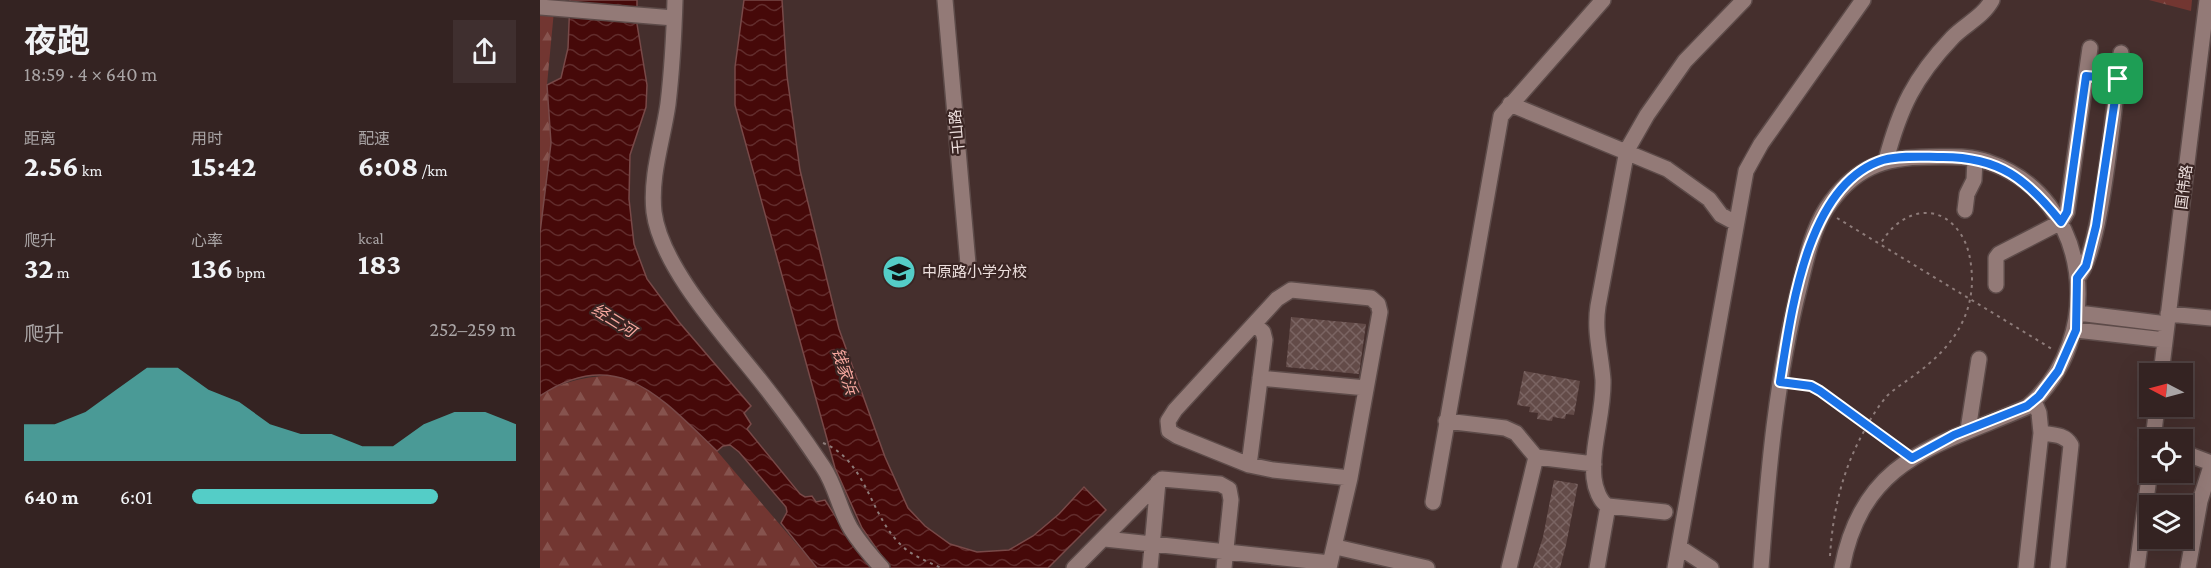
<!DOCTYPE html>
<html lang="zh">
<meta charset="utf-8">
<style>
:root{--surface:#342322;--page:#3f2f2f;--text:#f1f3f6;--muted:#a9a4a5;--line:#4e4040;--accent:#54cdc7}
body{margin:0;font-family:"Crimson Pro","Noto Sans SC",serif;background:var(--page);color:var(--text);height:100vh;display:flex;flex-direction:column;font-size:22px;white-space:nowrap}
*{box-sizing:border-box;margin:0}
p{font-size:20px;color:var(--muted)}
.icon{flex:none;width:33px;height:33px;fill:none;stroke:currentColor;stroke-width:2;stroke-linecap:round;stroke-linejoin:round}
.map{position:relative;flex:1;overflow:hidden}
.details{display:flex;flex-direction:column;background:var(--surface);width:540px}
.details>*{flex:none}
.needle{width:39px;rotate:276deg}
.controls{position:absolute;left:1599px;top:363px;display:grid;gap:12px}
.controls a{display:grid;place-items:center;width:54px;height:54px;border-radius:0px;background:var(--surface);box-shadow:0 6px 24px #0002,0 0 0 2px var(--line);font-size:30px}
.pin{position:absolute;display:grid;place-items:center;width:51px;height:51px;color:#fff;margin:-26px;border-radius:12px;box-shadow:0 3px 9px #0006}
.round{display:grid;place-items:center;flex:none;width:63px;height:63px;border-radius:0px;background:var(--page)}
.headline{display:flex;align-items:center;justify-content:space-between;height:102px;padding:0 24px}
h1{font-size:33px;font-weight:700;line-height:45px}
.stats{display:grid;grid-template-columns:repeat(3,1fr);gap:9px;height:102px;padding:6px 24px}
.stats div{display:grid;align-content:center}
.stats b{font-size:30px;font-weight:700}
.stats small{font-size:16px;font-weight:400}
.stats p{font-size:16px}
.chart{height:168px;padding:12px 24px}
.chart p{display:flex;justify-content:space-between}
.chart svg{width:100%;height:108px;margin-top:6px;fill:var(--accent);opacity:.7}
ul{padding:0 24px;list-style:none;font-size:20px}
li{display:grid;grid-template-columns:96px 72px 1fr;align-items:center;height:45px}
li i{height:15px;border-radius:8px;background:var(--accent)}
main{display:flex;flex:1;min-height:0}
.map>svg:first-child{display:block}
.forest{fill:url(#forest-firs)}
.water{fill:url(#water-waves);stroke:#784948;stroke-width:1.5}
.building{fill:url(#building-cross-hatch)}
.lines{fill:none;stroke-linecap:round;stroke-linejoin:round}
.minor-casing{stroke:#5d4b49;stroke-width:18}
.path{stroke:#8e7c7a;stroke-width:2;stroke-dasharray:3 4.5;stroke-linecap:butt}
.minor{stroke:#937a77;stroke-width:15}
.route-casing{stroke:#fff;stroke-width:12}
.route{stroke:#1a73e8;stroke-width:8}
.labels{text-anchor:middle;stroke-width:4.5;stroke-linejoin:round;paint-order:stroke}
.street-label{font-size:15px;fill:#ecdedc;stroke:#3a2523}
.poi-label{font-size:15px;fill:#ecdedc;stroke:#3a2523;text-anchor:start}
.water-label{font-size:16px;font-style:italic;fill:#f9a9a0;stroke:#3a2523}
</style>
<main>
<section class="details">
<div class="headline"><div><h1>夜跑</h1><p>18:59 · 4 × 640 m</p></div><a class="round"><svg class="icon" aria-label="share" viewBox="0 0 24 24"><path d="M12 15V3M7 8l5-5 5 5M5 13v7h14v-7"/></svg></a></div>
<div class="stats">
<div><p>距离</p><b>2.56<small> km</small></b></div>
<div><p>用时</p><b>15:42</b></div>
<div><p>配速</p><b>6:08<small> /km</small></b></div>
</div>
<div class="stats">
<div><p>爬升</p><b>32<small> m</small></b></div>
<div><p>心率</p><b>136<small> bpm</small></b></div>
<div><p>kcal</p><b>183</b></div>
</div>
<div class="chart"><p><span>爬升</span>252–259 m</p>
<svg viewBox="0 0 160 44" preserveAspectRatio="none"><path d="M0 44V29L10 29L20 24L30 15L40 6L50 6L60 15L70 20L80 29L90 33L100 33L110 38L120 38L130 29L140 24L150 24L160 29V44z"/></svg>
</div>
<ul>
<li><b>640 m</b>6:01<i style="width:76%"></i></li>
</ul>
</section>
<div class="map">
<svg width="1671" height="568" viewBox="0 0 1671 568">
<defs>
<pattern id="forest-firs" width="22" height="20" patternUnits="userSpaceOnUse" patternTransform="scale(1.5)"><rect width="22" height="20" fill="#723631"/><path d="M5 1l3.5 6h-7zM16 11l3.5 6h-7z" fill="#86534e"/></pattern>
<pattern id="water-waves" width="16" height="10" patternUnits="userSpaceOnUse" patternTransform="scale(1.5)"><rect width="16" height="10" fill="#460909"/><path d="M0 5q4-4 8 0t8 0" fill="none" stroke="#612c2c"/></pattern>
<pattern id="building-cross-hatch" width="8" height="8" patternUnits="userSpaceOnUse" patternTransform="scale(1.5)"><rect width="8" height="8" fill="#634b48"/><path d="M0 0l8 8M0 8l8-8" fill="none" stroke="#7a6462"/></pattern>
</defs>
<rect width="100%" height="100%" fill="#452f2d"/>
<path class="forest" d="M0,0H15L7,85L11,143L0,233Z
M1609,0H1652L1651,11Z
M81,375L123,399L177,451L277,568H0V396C25,379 52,376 81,375Z"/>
<path class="water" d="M30,0H97V24L107,85L106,107L90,155L89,199L94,244L107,279L139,322L211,406L204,413L211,424L207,429L260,494L265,497L272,496L276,502L285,500L316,549L331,568H277L241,523L247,512L246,507L199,452L190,445L183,446L177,451C123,400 78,343 0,396V233L11,143L7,85L21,78L28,48Z
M204,0H242L247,76L260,170L299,329L345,457L368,508L385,526L410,544L437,552L469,550L493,536L519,514L544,487L566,510L508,568H350L322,528L295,468L195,105V67Z"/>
<path class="building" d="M751,317L826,324L819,374L746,367Z
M984,371L1040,381L1034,415L1026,414L1025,419L1013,417L1012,421L997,419L998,413L989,412L990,407L977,405Z
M1014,480L1038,484L1026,545L1020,568H993L1003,537Z"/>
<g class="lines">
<g class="minor-casing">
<path id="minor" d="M135,0C134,34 132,70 128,104C123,140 110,175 114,212C121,267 185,336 219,379C242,408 263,437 283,467C296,486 299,509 311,529C320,543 331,556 342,568
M405,0L428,264
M0,7L134,18
M1546,76L1550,48
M1578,79L1581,53
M970,104L1127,169L1169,199L1181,215L1196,223
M1346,160C1360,108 1374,78 1412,38C1424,25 1443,17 1452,0
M1425,210L1427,194L1434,180L1435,159
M1456,285V258L1459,254L1521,222L1527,212L1546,76L1578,79C1572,118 1561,255 1537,278
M1538,313L1627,324
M1628,314L1671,318
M1536,330L1625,340
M1621,374L1667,0
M720,378L826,388
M906,421L965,428L976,433L996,457L1054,464
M1428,430L1439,359
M1501,433C1513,435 1525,434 1531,445L1518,568
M1613,440L1617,406
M1642,452L1671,463
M709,465L725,340L723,332L714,324
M893,502L961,116L1063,0
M1125,512L1068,506C1060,502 1055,488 1054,478C1051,446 1064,413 1063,380C1061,354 1054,332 1058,306L1087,150L1107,115L1145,61L1204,0
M565,539L790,563
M796,547L887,568
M1139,547L1171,568
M534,568L622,479L680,484L689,489L691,500L684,568
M610,568L618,482
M789,568L810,478L840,312L838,304L831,298L751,290L737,299L635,410L628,421L629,431L637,436L709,465L733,470L810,478
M969,568L996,457
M1057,568L1068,506
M1135,568L1206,171L1221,144L1323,0
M1221,568C1228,473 1236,378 1260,285C1266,260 1272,231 1286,209C1313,168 1343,157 1389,157C1408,157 1430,155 1448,162C1552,197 1567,339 1487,407C1398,446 1323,457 1302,568
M1486,568L1501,433L1499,413L1494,401
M1597,568L1610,470
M1648,568L1660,501L1671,466"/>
</g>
<path class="path" d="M1297,218L1512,349
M1255,384L1280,391L1361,450
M283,443C327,461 329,514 361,545C372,556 387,561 401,568
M1290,556C1293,509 1303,467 1327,426C1332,416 1340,404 1347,396C1355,388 1367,381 1376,374C1410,349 1433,319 1432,276C1431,261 1429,246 1420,233C1396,198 1357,213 1340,245"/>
<use href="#minor" class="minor"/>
</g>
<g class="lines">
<g class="route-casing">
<path id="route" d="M1546,76L1578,79L1556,226L1546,266L1537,278L1536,330L1518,371L1499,396L1487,406L1414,435L1372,458L1280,391L1271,386L1240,382C1251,314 1266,184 1343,160C1362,155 1383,157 1403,157C1459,157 1487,179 1521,222L1527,212Z"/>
</g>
<use href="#route" class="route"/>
</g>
<defs>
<g id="school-disc" transform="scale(1.725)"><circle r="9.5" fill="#54cdc7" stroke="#3a2523"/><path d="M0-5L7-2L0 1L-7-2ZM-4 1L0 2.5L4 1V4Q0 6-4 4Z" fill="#111"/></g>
</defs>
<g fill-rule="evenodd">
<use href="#school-disc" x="359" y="272"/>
</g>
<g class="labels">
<g class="street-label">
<text transform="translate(417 132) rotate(-95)" y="5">干山路</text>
<text transform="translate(1644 187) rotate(-83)" y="5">国伟路</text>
</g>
<g class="poi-label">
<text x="382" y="277">中原路小学分校</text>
</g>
<g class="water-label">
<text transform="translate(74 320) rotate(32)" y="6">经三河</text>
<text transform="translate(305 371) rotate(72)" y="6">钱家浜</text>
</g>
</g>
</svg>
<div class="controls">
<a><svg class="needle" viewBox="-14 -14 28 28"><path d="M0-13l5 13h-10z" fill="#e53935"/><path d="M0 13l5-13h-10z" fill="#a9a4a5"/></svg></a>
<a><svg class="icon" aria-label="locate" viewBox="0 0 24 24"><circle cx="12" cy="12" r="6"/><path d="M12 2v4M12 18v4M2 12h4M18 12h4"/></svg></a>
<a><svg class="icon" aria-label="layers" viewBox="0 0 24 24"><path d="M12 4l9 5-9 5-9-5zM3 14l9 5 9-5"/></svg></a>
</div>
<div class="pin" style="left:1578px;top:79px;background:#1e9e55"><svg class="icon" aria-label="arrive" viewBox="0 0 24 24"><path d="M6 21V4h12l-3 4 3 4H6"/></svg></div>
</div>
</main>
